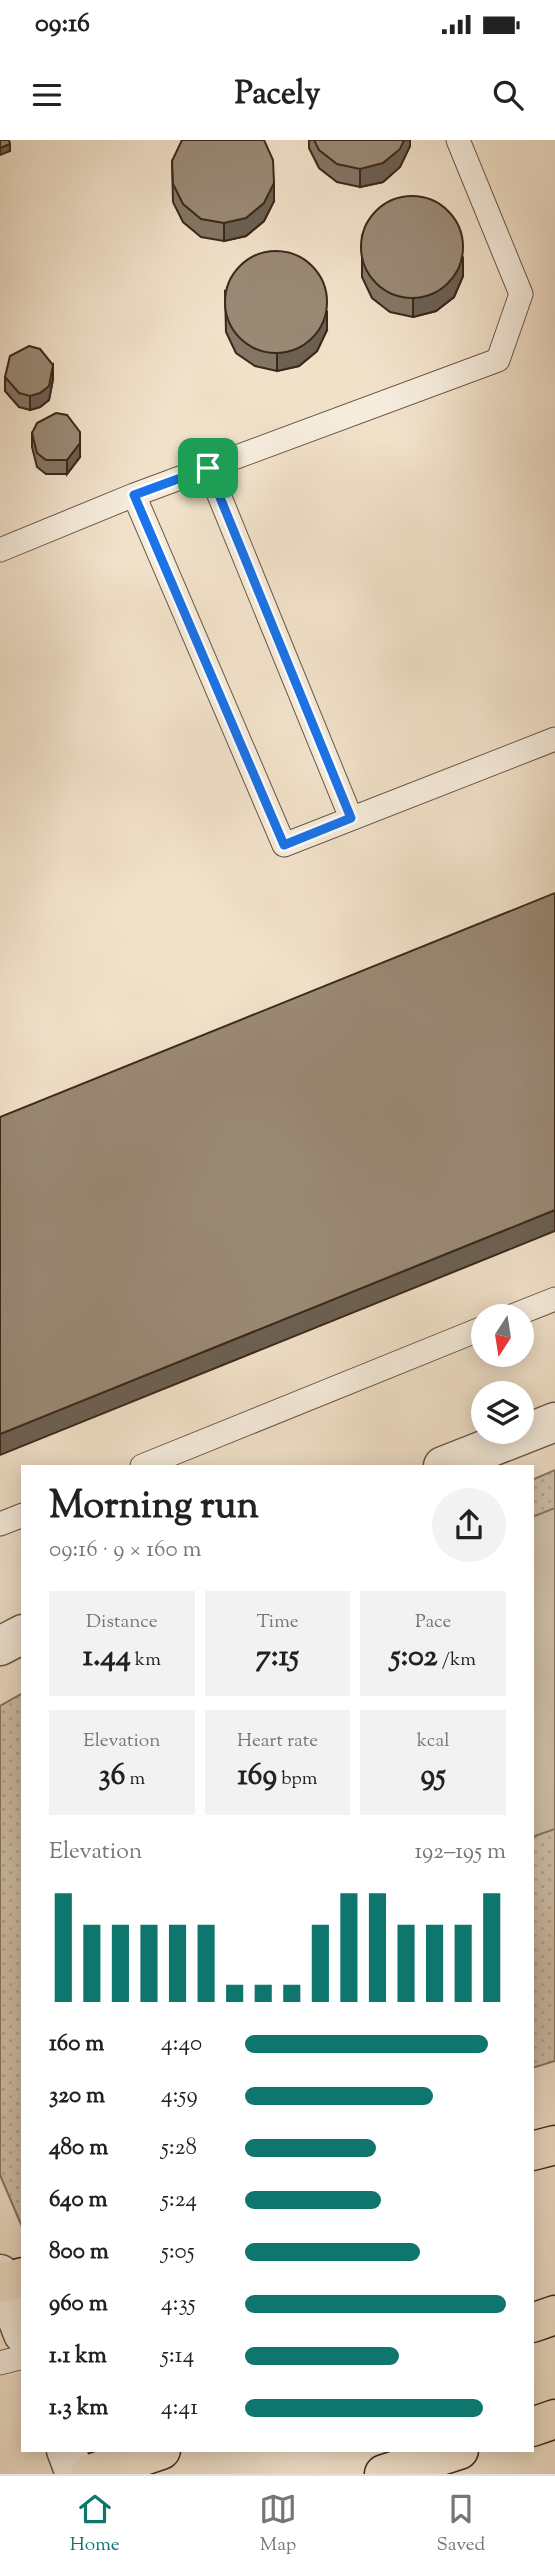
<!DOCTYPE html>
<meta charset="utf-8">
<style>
:root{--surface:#fff;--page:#f2f2f2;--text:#222;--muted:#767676;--line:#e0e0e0;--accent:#0f766e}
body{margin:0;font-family:"Sorts Mill Goudy",serif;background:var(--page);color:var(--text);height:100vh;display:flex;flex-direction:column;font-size:26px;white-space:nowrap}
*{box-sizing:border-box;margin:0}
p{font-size:23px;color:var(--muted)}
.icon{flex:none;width:38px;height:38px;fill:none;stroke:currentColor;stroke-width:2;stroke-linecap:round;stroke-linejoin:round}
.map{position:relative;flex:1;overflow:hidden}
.panel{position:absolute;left:21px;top:1325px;width:513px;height:987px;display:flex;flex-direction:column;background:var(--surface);border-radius:0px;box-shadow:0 4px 18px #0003}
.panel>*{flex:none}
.needle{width:46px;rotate:192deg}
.fabs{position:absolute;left:471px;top:1164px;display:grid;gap:14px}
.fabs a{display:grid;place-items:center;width:63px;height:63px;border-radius:50%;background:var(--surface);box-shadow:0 4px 18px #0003;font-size:35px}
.pin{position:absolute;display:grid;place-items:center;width:60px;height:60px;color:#fff;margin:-30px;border-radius:14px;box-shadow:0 4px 10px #0006}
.round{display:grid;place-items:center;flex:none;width:74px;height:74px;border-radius:37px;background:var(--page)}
.overview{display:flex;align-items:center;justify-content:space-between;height:119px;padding:0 28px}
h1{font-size:38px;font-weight:700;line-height:52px}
.metrics{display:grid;grid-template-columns:repeat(3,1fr);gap:10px;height:119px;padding:7px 28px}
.metrics div{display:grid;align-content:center;border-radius:0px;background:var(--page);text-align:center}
.metrics b{font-size:30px;font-weight:700}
.metrics small{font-size:19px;font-weight:400}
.metrics p{font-size:19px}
.chart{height:196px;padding:14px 28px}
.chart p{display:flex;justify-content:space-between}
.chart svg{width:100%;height:126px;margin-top:7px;stroke:var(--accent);stroke-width:6}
ul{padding:0 28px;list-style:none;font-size:23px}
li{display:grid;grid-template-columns:112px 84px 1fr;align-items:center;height:52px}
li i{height:18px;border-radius:9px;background:var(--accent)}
.status{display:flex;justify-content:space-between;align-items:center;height:49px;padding:0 35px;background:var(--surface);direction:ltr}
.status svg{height:19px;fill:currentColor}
header{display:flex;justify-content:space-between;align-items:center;height:91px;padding:0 28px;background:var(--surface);font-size:32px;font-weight:700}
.tabs{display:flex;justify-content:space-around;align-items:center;height:98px;border-top:2px solid var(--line);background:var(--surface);font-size:19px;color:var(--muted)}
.tabs a{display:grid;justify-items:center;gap:4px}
.tabs .active{color:var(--accent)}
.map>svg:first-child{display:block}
.park{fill:url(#park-dots);stroke:#877662;stroke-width:2}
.pitch{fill:#d2c2ab;stroke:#877662;stroke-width:2}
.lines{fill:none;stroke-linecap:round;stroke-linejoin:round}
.service-casing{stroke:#695746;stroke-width:25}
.tertiary-casing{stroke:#695746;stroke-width:41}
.motorway-casing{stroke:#3c291a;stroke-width:41}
.service{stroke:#f6ecdc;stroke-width:23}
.tertiary{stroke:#f6ecdc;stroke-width:38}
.motorway{stroke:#f1e1c9;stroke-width:38}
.wall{fill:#847665;stroke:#3c291a;stroke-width:2}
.shaded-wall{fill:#6c6052;stroke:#3c291a;stroke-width:2}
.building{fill:#9a8975;stroke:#3c291a;stroke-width:2}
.route-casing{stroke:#fff;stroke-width:14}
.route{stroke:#1a73e8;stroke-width:9}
</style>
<div class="status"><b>09:16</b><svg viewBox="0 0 49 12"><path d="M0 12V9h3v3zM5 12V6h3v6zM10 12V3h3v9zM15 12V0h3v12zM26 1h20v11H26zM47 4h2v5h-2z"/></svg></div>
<header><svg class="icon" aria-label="menu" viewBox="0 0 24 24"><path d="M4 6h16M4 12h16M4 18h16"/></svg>Pacely<svg class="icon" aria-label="search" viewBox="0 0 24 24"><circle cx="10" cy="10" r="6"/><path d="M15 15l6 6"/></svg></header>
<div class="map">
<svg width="555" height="2334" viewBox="0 0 555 2334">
<defs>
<pattern id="park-dots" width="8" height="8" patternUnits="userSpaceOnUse" patternTransform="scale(1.75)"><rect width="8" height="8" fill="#d2c2ab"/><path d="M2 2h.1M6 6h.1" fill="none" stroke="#b5a793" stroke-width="1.8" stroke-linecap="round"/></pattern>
</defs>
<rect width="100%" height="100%" fill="#f1e1c9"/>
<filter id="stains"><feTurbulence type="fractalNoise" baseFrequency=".00286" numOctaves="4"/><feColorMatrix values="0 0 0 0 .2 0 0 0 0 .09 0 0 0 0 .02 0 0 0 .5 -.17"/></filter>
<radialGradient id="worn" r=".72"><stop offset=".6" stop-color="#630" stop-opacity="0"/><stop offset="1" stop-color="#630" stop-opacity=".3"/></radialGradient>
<path class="park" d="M555,1330V1921L532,1928V1340Z
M23,1553V2089L0,2035V1566Z"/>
<path class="pitch" d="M555,1368V1689L532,1697V1377Z"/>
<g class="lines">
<g class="service-casing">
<path id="service" d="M208,328L351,678
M134,355L284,705L555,599
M0,410L134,355L498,220L521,154L458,0
M512,1176L555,1159
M142,1326L483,1188
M0,1384L23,1375
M0,2223L23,2217"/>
</g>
<g class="tertiary-casing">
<path id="tertiary" d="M443,1326L555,1282
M0,1506L23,1494
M0,2134L23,2194
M66,2310L75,2334"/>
</g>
<g class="motorway-casing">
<path id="motorway" d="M532,2011L555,2005
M4,2142L23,2137
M532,2183L555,2175
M532,2287L555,2279
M90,2334L161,2310
M384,2334L459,2310"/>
</g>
<use href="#service" class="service"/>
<use href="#tertiary" class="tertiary"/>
<use href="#motorway" class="motorway"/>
</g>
<path class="wall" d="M309,0H410V6L400,27L383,42L360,47L337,42L319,28L309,8Z
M172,21L274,61L264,81L246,96L224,101L201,97L183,82L173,62Z
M362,96L463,136L454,157L436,171L413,177L390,172L372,158L362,137Z
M225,151L327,190L317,211L299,226L277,231L255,226L236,213L226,192Z
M5,237L53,239L49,260L40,267L30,270L19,267L5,251Z
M32,293L80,317L67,334H46L37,327L32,307Z"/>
<path class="shaded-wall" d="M404,0H410V6L400,27L383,42L360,47V29Z
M10,4V11L0,15V8Z
M274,43V61L264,81L246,96L224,101V83Z
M463,118V136L454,157L436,171L413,177V159Z
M327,172V190L317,211L299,226L277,231V213Z
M53,225V239L49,260L40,267L30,270V256Z
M80,303V317L67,334V320Z
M555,1070V1091L0,1315V1294Z"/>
<path class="building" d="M0,0H9L10,4L0,8Z
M182,0H264L273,20L274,43L264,63L246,78L224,83L201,79L183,64L173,44L172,21Z
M314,0H404L400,9L383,23L360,29L337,24L319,10Z
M361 107a51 51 0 1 1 102 0a51 51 0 1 1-102 0Z
M225 162a51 51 0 1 1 102 0a51 51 0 1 1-102 0Z
M29,206L40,209L53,225L49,246L40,253L30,256L19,253L5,237L10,216Z
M56,273L67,275L80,292V303L67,320H46L37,313L32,293L37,283Z
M555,753V1070L0,1294V977Z"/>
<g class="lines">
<g class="route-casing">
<path id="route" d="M208,328L351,678L284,705L134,355Z"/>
</g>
<use href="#route" class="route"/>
</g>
<rect width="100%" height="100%" filter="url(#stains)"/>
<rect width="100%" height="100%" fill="url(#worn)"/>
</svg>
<div class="fabs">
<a><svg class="needle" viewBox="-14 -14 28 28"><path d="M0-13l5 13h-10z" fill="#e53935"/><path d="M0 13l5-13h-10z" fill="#767676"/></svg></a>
<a><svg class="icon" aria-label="layers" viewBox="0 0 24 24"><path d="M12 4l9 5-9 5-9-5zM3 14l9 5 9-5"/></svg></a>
</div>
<div class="pin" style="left:208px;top:328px;background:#1e9e55"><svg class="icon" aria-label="arrive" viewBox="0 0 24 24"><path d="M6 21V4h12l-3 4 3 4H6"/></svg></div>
<section class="panel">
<div class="overview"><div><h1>Morning run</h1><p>09:16 · 9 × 160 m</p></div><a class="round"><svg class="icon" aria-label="share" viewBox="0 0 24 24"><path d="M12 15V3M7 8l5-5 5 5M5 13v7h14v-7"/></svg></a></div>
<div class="metrics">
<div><p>Distance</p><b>1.44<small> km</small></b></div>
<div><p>Time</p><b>7:15</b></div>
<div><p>Pace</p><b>5:02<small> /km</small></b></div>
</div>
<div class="metrics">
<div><p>Elevation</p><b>36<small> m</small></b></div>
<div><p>Heart rate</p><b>169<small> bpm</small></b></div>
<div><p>kcal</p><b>95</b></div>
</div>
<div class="chart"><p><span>Elevation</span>192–195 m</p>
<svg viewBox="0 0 160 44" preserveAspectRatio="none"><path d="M5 44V6M15 44V17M25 44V17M35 44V17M45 44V17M55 44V17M65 44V38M75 44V38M85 44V38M95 44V17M105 44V6M115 44V6M125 44V17M135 44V17M145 44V17M155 44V6"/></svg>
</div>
<ul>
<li><b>160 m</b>4:40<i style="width:93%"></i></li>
<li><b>320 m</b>4:59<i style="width:72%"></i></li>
<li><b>480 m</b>5:28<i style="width:50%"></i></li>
<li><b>640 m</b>5:24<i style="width:52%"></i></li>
<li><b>800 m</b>5:05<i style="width:67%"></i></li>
<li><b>960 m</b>4:35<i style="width:100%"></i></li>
<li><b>1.1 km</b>5:14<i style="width:59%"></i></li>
<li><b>1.3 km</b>4:41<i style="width:91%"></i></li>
</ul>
</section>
</div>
<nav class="tabs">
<a class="active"><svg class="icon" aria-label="home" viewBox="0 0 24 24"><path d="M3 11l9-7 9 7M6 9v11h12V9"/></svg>Home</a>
<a><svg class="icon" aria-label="map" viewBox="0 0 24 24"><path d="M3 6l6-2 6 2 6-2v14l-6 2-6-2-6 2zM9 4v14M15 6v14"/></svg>Map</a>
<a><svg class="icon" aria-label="saved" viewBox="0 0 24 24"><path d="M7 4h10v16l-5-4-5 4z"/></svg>Saved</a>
</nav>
